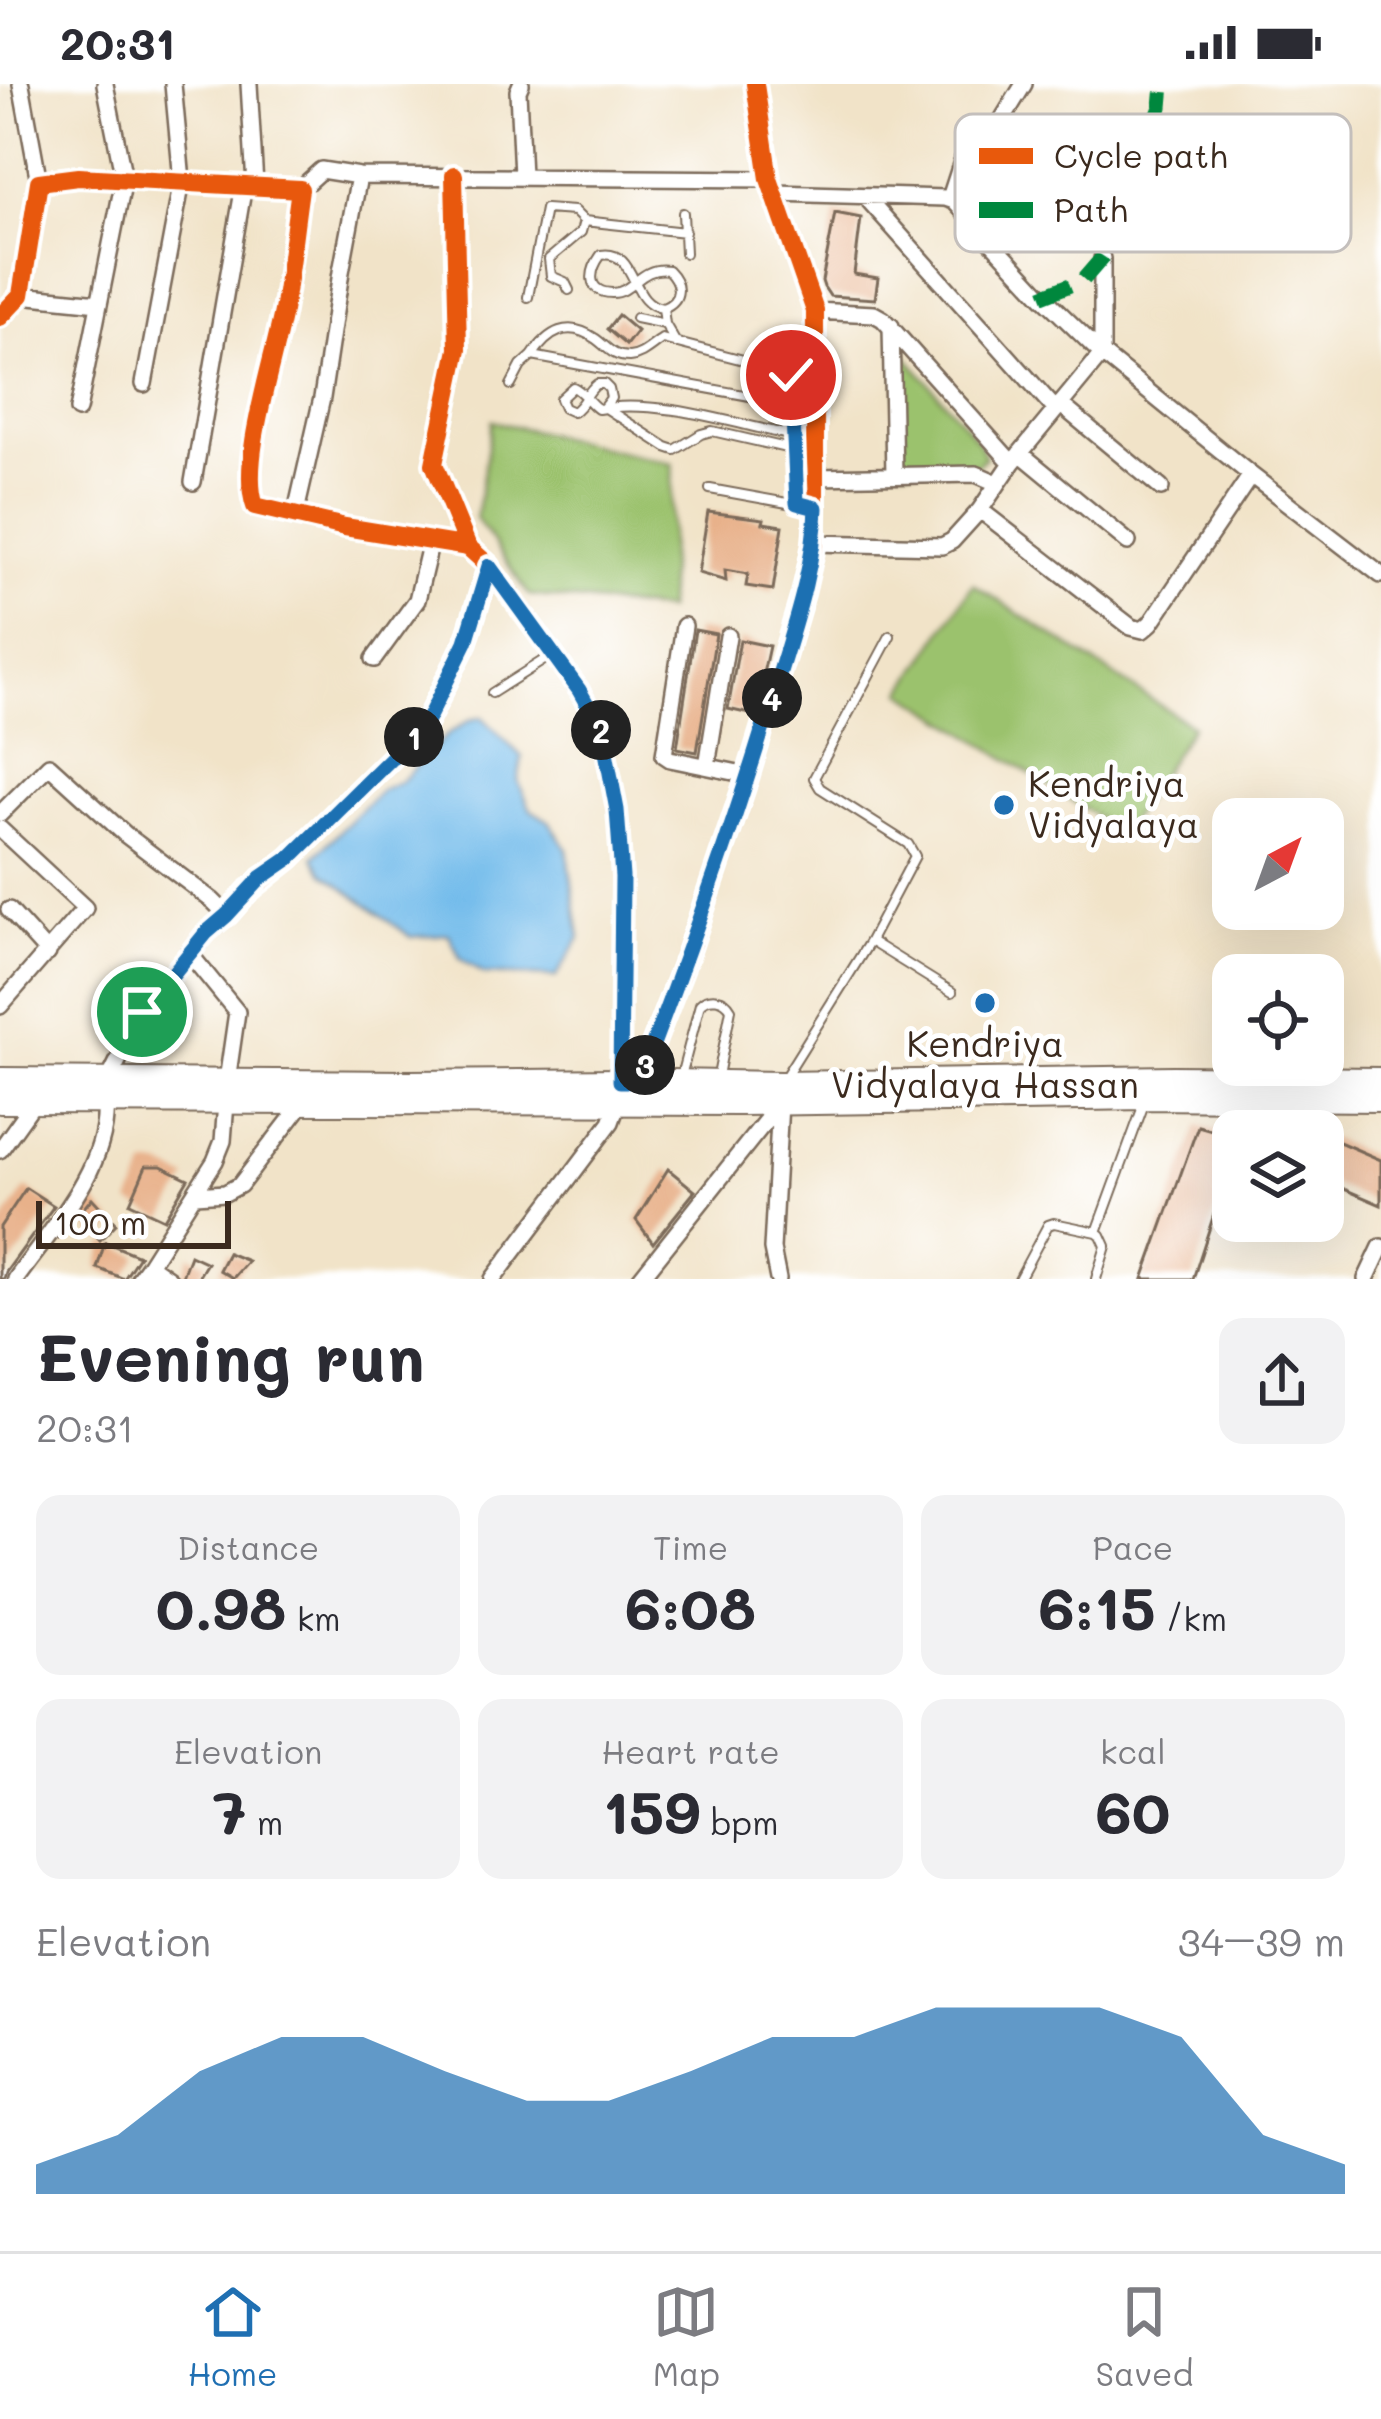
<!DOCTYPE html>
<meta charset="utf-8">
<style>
:root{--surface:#fff;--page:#f2f2f3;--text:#2b2b33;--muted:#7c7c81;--line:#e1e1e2;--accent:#1f6fb2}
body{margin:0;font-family:Mali,sans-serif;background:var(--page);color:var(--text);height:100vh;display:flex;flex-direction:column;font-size:45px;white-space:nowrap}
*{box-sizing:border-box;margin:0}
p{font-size:39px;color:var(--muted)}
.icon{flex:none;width:66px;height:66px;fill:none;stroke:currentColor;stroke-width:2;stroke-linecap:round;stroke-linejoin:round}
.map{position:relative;height:1195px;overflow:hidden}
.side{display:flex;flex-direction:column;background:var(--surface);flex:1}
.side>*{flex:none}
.needle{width:78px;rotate:41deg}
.buttons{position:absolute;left:1212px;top:714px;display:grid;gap:24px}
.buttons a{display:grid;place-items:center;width:132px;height:132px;border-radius:24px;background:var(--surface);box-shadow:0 12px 48px #0002;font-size:60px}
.scale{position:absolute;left:36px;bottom:30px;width:195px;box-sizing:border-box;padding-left:12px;border:6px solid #3b2a1e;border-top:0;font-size:33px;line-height:42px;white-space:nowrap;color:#3b2a1e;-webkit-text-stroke:9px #fff;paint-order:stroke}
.pin{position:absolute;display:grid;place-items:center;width:102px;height:102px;color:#fff;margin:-51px;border:6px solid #fff;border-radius:50%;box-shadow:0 3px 12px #0007}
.km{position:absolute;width:60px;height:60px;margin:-30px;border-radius:50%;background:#222;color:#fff;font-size:33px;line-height:60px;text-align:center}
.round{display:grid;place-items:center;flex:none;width:126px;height:126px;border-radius:24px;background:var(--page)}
.summary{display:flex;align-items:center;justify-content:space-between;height:204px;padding:0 36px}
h1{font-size:66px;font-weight:800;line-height:90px}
.stats{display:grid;grid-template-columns:repeat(3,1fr);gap:18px;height:204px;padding:12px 36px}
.stats div{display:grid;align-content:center;border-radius:24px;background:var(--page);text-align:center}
.stats b{font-size:60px;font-weight:800}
.stats small{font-size:33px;font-weight:400}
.stats p{font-size:33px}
.chart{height:336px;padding:24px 36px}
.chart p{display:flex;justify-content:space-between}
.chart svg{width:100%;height:216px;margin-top:12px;fill:var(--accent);opacity:.7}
.status{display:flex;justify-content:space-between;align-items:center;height:84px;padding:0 60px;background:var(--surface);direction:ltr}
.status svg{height:33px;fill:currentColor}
.tabs{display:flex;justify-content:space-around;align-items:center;height:168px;border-top:3px solid var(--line);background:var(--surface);font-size:33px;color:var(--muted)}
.tabs a{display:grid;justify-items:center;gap:6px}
.tabs .current{color:var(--accent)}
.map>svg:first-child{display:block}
.green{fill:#9bc26d;stroke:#6b7646;stroke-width:3}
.water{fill:#73bceb;stroke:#577384;stroke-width:3}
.building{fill:#e8b18a}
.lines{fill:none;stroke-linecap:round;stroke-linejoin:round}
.lane-casing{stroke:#7b6b5a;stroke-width:12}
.street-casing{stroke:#7b6b5a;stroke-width:20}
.primary-casing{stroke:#7b6b5a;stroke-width:28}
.lane{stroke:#fff;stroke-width:8}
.street{stroke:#fff;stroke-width:15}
.primary{stroke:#fff;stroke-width:24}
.quiet{stroke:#00873e;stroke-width:15;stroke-dasharray:30 15;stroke-linecap:butt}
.cycleway-casing{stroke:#fff;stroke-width:26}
.cycleway{stroke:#e8590c;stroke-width:18}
.route-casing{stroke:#fff;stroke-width:24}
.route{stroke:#1f6fb2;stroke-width:15}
.poi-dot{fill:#1f6fb2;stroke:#fff;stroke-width:4.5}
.labels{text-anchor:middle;stroke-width:10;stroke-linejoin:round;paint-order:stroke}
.poi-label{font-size:36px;fill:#3b2a1e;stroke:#fff;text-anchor:start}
.key{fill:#fff;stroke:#c4bfbc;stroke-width:3}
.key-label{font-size:33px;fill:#3b2a1e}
</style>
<div class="status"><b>20:31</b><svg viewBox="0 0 49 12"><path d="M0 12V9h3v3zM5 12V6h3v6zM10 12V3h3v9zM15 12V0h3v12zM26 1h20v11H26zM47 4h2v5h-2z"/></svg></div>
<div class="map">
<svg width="1381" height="1195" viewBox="0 0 1381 1195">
<rect width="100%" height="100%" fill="#fff"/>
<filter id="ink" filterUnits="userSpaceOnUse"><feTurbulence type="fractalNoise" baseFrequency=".00833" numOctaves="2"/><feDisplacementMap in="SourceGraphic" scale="24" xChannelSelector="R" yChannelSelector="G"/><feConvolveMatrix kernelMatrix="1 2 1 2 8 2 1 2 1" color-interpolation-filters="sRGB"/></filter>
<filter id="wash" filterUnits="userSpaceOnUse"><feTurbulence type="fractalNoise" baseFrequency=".004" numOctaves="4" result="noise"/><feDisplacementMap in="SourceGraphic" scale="48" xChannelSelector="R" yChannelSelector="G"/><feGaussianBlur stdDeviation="2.7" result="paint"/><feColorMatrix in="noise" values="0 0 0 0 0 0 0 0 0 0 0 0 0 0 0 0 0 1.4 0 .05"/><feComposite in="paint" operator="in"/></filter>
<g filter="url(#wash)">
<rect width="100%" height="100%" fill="#f1e3c8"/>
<path class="green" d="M897,272L907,273L978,357L985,373L974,385L900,384Z
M492,337L673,380L667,526L529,511L476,434Z
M973,500L1192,642L1122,749L903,608Z"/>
<path class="water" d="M482,633L522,673L518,697L531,726L549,737L567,765L580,854L556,893L483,890L460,874L449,850L411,853L324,789L314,773L381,706L401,697L448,650L470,636Z"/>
<g id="blocks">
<path class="building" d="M835,129L861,134L854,190L878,194L875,215L830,212L824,203L822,197Z
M618,231L637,247L626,261L607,245Z
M708,428L764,435L763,439L783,442L773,506L746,502L748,490L725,486L726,497L698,489Z
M695,546L716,550L697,668L677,664Z
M740,556L769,562L754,631L728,625Z
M1198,1042L1233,1052V1072L1193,1195H1143Z
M1323,1051L1381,1076V1121L1323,1096Z
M146,1082H161L188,1095L164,1135L130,1119Z
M668,1085L695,1107L653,1159L636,1136Z
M26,1104L54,1122L6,1188L4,1195H0V1143Z
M92,1114L116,1140L100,1156L78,1131Z
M105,1158L139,1172L124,1195L97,1184Z
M228,1169L248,1177L233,1194L219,1186Z
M190,1171L207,1179L197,1195H181Z"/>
</g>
</g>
<g filter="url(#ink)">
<use href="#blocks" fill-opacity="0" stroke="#7b6b5a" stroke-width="3"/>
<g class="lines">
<g class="lane-casing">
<path id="lane" d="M683,129L685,169
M569,206L565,198L551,192L549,175L581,148L584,137
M528,213L545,125L574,127L584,137L685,148
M663,224C683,216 681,199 668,186C640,182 633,209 612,209C585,208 590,186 601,171C638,165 629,221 663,224
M663,224L665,240L676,259
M636,234L665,240
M511,301L521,282L532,272
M793,320L532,272C548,248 568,235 596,255C607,263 613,273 629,273C642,272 651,262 662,255L786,287L793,296L797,419
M794,352C735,340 657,314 598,325C588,318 584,308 573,303L560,315L564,324L573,328C585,320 586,308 597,300H604L609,305L611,314L604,323L666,363L675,366L701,350L712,347L795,366
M710,405L815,424
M492,609L552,571
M870,857L952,908
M785,993L870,857L915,772L908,760L820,704L814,694L890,552
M680,996L700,920C709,911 725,913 731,925L717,997
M1019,1195L1048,1141L1054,1139L1097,1148L1145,1017
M1096,1195L1106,1162L1101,1151L1097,1148"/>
</g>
<g class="street-casing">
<path id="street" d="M21,0L39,98
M249,0L255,101
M521,0L518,7L522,92
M359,92L769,95
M775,109L945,114L954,117L1042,212L1102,270L1251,391L1381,491
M865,112L1055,325
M950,114L964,71L989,57L1024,0
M21,211L99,219
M815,227L874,230L883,235L1012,379
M0,233L21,211L39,98L78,93L300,105C294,146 290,187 283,227C274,276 239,379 255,422L345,443L468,463
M891,242L894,391
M144,300L182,97L173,0
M1060,320L1161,404
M78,326L124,95L105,0
M1020,369L1128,458
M816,393L976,390L997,399
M193,398L244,101
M980,426L1131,543L1143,546L1151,539L1251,391
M295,432L322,314L341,188L359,92L321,86L300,105
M815,459L942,462L952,457L980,426L1012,379L1102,270V174
M489,482L579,606L602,647L617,726L622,793L620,997
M684,542L664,671L670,675L748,691
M374,575L417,516L431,457
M707,682L728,552
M0,730L49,681L126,751L213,817L227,831L206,849L142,929L107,999
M0,745L85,824L0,922
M9,826L48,869
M227,831L247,808L290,774L425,641L466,558L489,482L468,463L434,380L458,265L454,91
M189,869L237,928L227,997
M639,997L688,870L748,691L803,510L815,459V227L769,95L755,0
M0,1066L35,1017
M196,1111L225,1109L240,1101L303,1019
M149,1181L215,1077L223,1057L226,1019
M16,1195C51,1146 110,1082 105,1019
M139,1195L149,1181L169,1195
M493,1195L611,1038L618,1019
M640,1195L780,1019L781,1015
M778,1195L772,1165L780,1019
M1366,1195L1381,1163"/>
</g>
<g class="primary-casing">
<path id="primary" d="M0,996L410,999L620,997L781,1000L1173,994L1381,996
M0,1017L743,1019L1146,1013L1381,1015"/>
</g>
<use href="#lane" class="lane"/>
<use href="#street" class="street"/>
<use href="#primary" class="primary"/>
<path class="quiet" d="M1042,212L1083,196L1102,174L1127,137L1139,112L1135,89L1161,23L1163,0"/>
<g class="cycleway-casing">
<path id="cycleway" d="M0,233L21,211L39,98L78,93L300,105C294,146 290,187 283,227C274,276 239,379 255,422L345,443L468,463
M227,831L247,808L290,774L425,641L466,558L489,482L468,463L434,380L458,265L454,91
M639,997L688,870L748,691L803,510L815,459V227L769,95L755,0"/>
</g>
<use href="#cycleway" class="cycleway"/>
</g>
</g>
<g class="lines" filter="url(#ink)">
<g class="route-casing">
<path id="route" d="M142,928L206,849L227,831L261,794L290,774L425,641L466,558L489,482L579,606L602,647L617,726L622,793L620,997H639C689,867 736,737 775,604C793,544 814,486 816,424L797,419L791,291"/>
</g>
<use href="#route" class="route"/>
</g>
<g class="poi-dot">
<circle cx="1004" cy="721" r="12"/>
<circle cx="985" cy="919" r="12"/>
</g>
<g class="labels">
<g class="poi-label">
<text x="1028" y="713">Kendriya<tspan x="1028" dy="41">Vidyalaya</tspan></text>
<text x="985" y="973" text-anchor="middle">Kendriya<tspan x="985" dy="41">Vidyalaya Hassan</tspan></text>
</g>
</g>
<rect x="955" y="30" width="396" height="138" rx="18" class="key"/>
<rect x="979" y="64" width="54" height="16" fill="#e8590c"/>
<rect x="979" y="118" width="54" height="16" fill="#00873e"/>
<g class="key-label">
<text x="1054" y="84">Cycle path</text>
<text x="1054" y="138">Path</text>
</g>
</svg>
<div class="buttons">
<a><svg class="needle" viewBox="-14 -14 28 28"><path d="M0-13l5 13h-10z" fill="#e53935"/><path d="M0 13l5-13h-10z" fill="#7c7c81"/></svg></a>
<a><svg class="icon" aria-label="locate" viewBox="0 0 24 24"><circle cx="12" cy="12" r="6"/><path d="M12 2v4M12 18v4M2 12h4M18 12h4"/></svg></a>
<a><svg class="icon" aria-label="layers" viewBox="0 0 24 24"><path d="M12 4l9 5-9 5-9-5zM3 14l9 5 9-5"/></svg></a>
</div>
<div class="scale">100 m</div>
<div class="pin" style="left:142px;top:928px;background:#1e9e55"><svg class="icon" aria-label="arrive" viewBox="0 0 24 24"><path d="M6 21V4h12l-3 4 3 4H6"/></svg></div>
<div class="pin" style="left:791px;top:291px;background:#d93025"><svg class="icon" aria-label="check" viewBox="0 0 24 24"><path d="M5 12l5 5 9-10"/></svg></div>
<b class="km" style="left:414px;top:653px">1</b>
<b class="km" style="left:601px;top:646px">2</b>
<b class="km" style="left:645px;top:981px">3</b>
<b class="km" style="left:772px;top:614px">4</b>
</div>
<section class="side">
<div class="summary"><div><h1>Evening run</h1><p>20:31</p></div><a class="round"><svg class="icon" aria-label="share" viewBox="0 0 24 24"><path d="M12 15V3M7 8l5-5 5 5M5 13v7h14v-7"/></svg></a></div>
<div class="stats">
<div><p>Distance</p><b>0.98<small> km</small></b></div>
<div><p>Time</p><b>6:08</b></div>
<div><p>Pace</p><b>6:15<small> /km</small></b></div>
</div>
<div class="stats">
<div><p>Elevation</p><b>7<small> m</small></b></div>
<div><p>Heart rate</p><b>159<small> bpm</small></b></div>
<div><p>kcal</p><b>60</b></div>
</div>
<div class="chart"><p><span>Elevation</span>34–39 m</p>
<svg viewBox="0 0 160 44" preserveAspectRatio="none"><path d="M0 44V38L10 32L20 19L30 12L40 12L50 19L60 25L70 25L80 19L90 12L100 12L110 6L120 6L130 6L140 12L150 32L160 38V44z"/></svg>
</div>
</section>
<nav class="tabs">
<a class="current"><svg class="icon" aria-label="home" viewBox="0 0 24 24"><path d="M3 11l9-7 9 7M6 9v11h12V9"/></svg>Home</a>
<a><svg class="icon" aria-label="map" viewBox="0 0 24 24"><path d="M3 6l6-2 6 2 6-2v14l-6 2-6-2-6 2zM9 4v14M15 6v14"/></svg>Map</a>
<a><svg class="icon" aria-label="saved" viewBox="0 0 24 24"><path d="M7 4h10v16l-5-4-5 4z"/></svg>Saved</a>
</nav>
